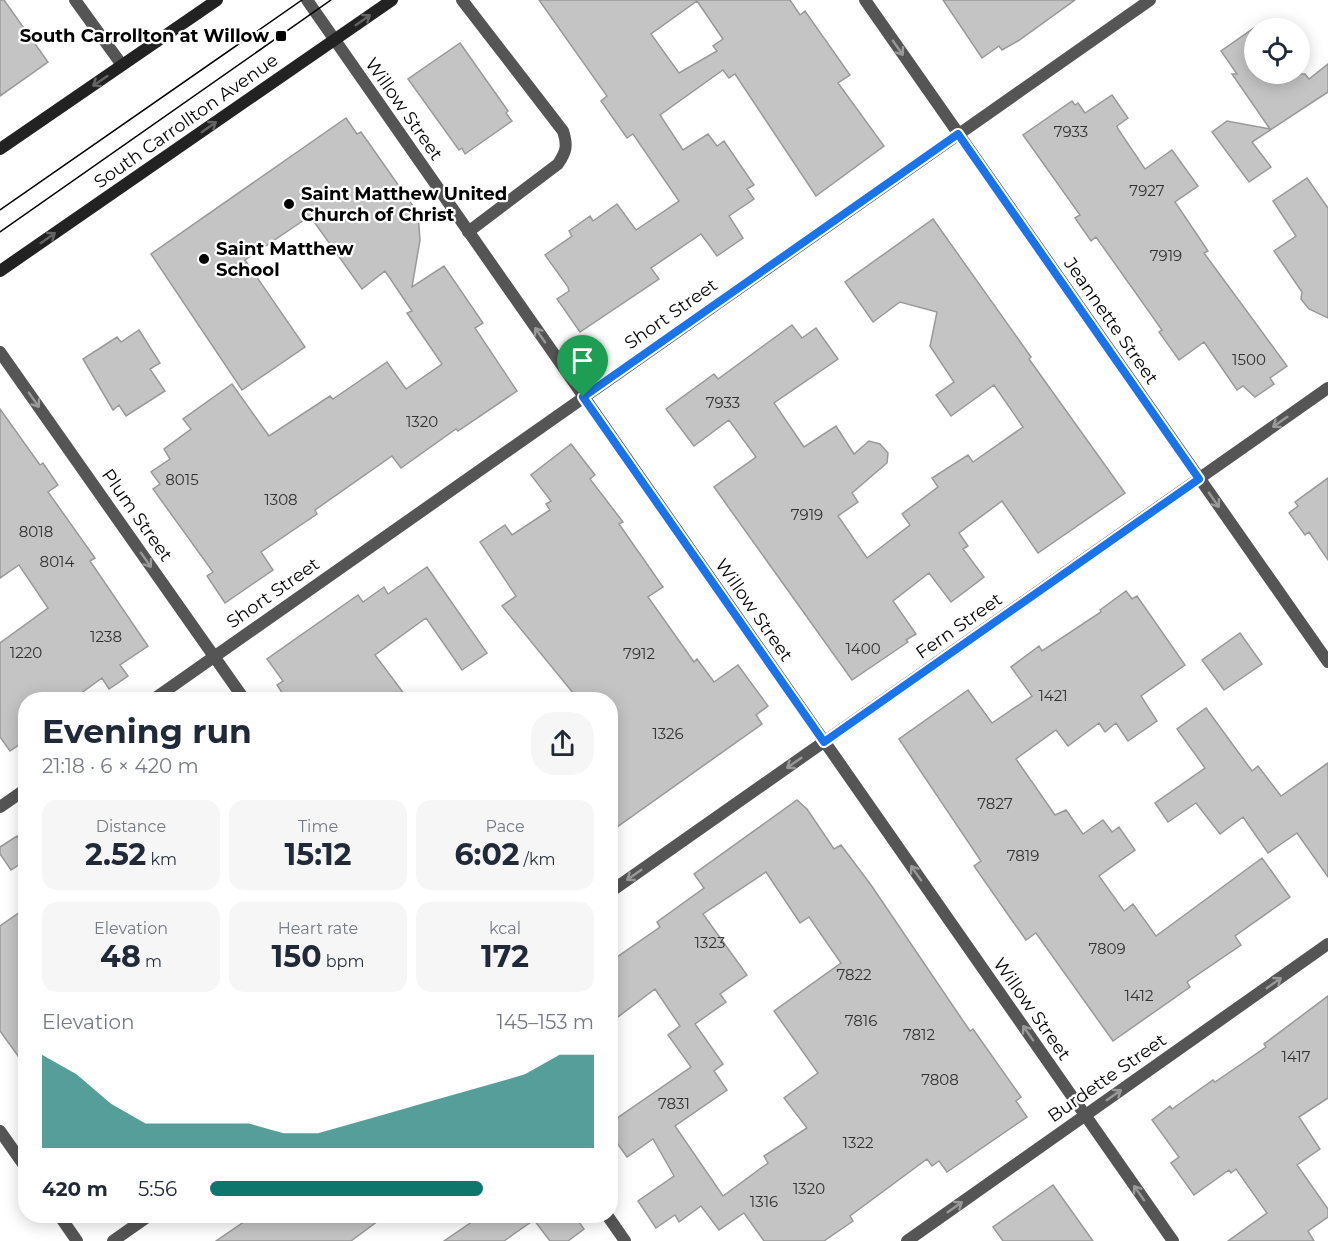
<!DOCTYPE html>
<meta charset="utf-8">
<style>
:root{--surface:#fff;--page:#f6f6f7;--text:#1f2937;--muted:#747a83;--accent:#0f766e}
body{margin:0;font-family:Montserrat,sans-serif;background:var(--page);color:var(--text);height:100vh;display:flex;flex-direction:column;font-size:22px;white-space:nowrap}
*{box-sizing:border-box;margin:0}
p{font-size:20px;color:var(--muted)}
.icon{flex:none;width:33px;height:33px;fill:none;stroke:currentColor;stroke-width:2;stroke-linecap:round;stroke-linejoin:round}
.map{position:relative;flex:1;overflow:hidden}
.sheet{position:absolute;left:18px;top:692px;width:600px;height:531px;display:flex;flex-direction:column;background:var(--surface);border-radius:24px;box-shadow:0 3px 15px #0003}
.sheet>*{flex:none}
.tools{position:absolute;left:1244px;top:18px;display:grid;gap:12px}
.tools a{display:grid;place-items:center;width:66px;height:66px;border-radius:50%;background:var(--surface);box-shadow:0 3px 15px #0003;font-size:30px}
.pin{position:absolute;display:grid;place-items:center;width:51px;height:51px;color:#fff;margin:-62px -26px;border-radius:50% 50% 50% 0;rotate:-45deg;box-shadow:0 0 6px #0007}
.pin .icon{rotate:45deg}
.round{display:grid;place-items:center;flex:none;width:63px;height:63px;border-radius:24px;background:var(--page)}
.overview{display:flex;align-items:center;justify-content:space-between;height:102px;padding:0 24px}
h1{font-size:33px;font-weight:700;line-height:45px}
.metrics{display:grid;grid-template-columns:repeat(3,1fr);gap:9px;height:102px;padding:6px 24px}
.metrics div{display:grid;align-content:center;border-radius:15px;background:var(--page);text-align:center}
.metrics b{font-size:30px;font-weight:700}
.metrics small{font-size:16px;font-weight:400}
.metrics p{font-size:16px}
.chart{height:168px;padding:12px 24px}
.chart p{display:flex;justify-content:space-between}
.chart svg{width:100%;height:108px;margin-top:6px;fill:var(--accent);opacity:.7}
ul{padding:0 24px;list-style:none;font-size:20px}
li{display:grid;grid-template-columns:96px 72px 1fr;align-items:center;height:45px}
li i{height:15px;border-radius:8px;background:var(--accent)}
.map>svg:first-child{display:block}
.building{fill:#c4c4c4;stroke:#999;stroke-width:1.5;fill-rule:evenodd}
.lines{fill:none;stroke-linecap:round;stroke-linejoin:round}
.service{stroke:#555;stroke-width:12}
.minor{stroke:#555;stroke-width:12}
.secondary{stroke:#222;stroke-width:12}
.tram{stroke:#000;stroke-width:1.5}
.oneway{stroke:#646464}
.oneway2{stroke:#999}
.route-casing{stroke:#fff;stroke-width:12}
.route{stroke:#1a73e8;stroke-width:8}
.poi-dot{fill:#000;stroke:#fff;stroke-width:2}
.labels{text-anchor:middle;stroke-width:4.5;stroke-linejoin:round;paint-order:stroke}
.number-label{font-size:15px;fill:#313131}
.poi-label{font-size:18px;font-weight:bold;fill:#000;stroke:#fff;text-anchor:start}
.street-label{font-size:18px;fill:#000;stroke:#fff}
</style>
<div class="map">
<svg width="1328" height="1241" viewBox="0 0 1328 1241">
<rect width="100%" height="100%" fill="#fff"/>
<path class="building" d="M0,0H4L48,62L0,96Z
M539,0H790L800,15L805,11L850,75L838,83L884,146L816,196L735,74L729,78L723,70L660,115L683,150L708,134L717,146L724,141L754,185L747,189L754,199L729,216L743,238L717,256L701,234L651,268L659,279L580,332L557,299L569,291L568,287L545,255L572,236L569,231L590,216L593,221L617,204L636,230L679,201L633,134L627,138L601,101L607,96ZM697,1L723,39L713,46L717,51L679,73L651,34Z
M943,0H1075L1018,41L1002,50L999,46L982,58Z
M1254,28V74H1305L1309,79L1328,64V92L1252,142L1271,167L1249,182L1212,132L1227,121L1270,129L1232,74H1237L1221,51Z
M460,43L508,111L506,113L512,121L465,154L462,148L459,150L408,79Z
M1112,95L1128,118L1117,126L1118,129L1145,169L1172,150L1198,186L1175,202L1208,251L1204,253L1287,366L1270,378L1274,384L1255,397L1243,386L1237,390L1204,342L1179,360L1159,332L1162,330L1096,237L1091,241L1075,218L1080,215L1023,135L1072,101L1075,105L1078,103L1085,113Z
M346,118L357,134L361,132L418,213L420,240L412,287L444,266L483,323L475,328L517,391L458,431L456,429L401,468L392,456L315,510L317,514L261,552L273,570L225,603L207,576L213,572L153,489L160,484L151,472L170,459L164,449L191,429L183,419L232,384L269,436L330,396L333,399L387,362L406,389L442,364L407,313L412,311L385,271L362,289L310,216L245,260L305,347L242,390L151,254Z
M1307,178L1328,208V318L1309,309L1301,299L1302,292L1274,251L1296,236L1273,201Z
M933,219L1031,357L1029,359L1125,493L1038,553L1002,501L959,533L968,546L963,549L984,577L951,602L929,573L893,601L916,634L906,640L908,642L852,680L714,487L756,457L729,420L694,446L666,409L714,374L718,379L792,325L802,338L816,328L838,359L774,403L804,447L836,426L854,454L869,441L880,444L888,453L887,463L852,493L858,502L838,516L867,558L910,525L902,514L938,487L932,478L968,455L973,462L1023,427L994,385L951,416L936,395L954,382L930,346L937,312L900,302L873,322L845,282Z
M139,330L160,363L150,369L165,391L126,416L119,405L113,410L83,359L117,337L121,342Z
M0,409L40,465L43,463L58,485L48,492L95,558L90,561L148,646L120,665L128,676L109,689L102,678L73,699H26V740L10,751L0,737V643L48,608L19,565L0,578Z
M571,444L595,475L590,479L623,522L619,524L663,587L648,597L694,662L697,659L714,682L738,665L768,706L756,715L762,724L610,832V699H578L502,606L516,596L480,542L505,525L512,535L550,510L546,504L551,501L531,475Z
M1328,478V560L1309,532L1305,535L1289,513L1298,506L1295,502Z
M427,567L487,653L462,670L426,618L375,655L408,699H286L277,685L283,681L267,659L358,595L363,602L384,587L388,594Z
M1126,591L1132,599L1137,596L1185,665L1141,696L1157,721L1128,741L1116,723L1105,732L1099,723L1068,746L1056,730L1016,759L1055,815L1066,810L1083,834L1103,820L1112,832L1119,827L1135,850L1099,876L1124,911L1133,904L1156,936L1262,858L1290,897L1235,936L1241,945L1187,982L1190,987L1113,1041L1036,933L1026,940L1009,916L974,866L981,861L899,739L968,690L992,723L1032,696L1011,667L1039,646L1042,651L1101,612L1100,610Z
M1240,633L1262,664L1224,690L1202,660Z
M1206,708L1252,771L1258,766L1281,796L1328,763V877L1297,833L1268,853L1243,817L1220,834L1196,803L1168,822L1155,803L1205,768L1177,729Z
M797,800L807,809L834,849L841,845L871,885L970,1031L973,1029L1021,1097L1016,1101L1027,1117L947,1172L939,1161L932,1166L927,1159L850,1216L853,1221L824,1241H764L744,1213L719,1230L701,1206L679,1222L675,1215L656,1228L638,1201L674,1176L653,1139L627,1157L610,1133V1123L691,1067L668,1035L680,1026L655,989L610,1023V962L660,927L657,922L704,888L694,874ZM766,872L800,923L809,917L841,963L774,1011L818,1073L784,1098L807,1128L764,1156L768,1163L723,1196L675,1126L727,1090L714,1071L723,1064L695,1024L726,1002L720,994L747,975L703,914Z
M17,836L26,849V860L11,870L0,854V847Z
M26,908V1067L0,1031V926Z
M1328,996V1098L1299,1117L1320,1149L1297,1165L1328,1209V1217L1308,1231L1314,1241H1228L1267,1213L1236,1169L1231,1173L1229,1170L1194,1195L1171,1163L1179,1157L1152,1120L1170,1106L1172,1109L1213,1080L1215,1082L1266,1047L1264,1044Z
M1053,1185L1093,1241H1003L993,1227Z
M254,1215H386L351,1241H216Z
M482,1215H574L584,1229L568,1241H550L534,1220L504,1241H444Z"/>
<g class="lines">
<path class="service" d="M75,0L122,65
M462,0L563,131C568,146 566,152 558,164L468,232"/>
<path class="minor" d="M307,0L1173,1241
M865,0L1328,662
M0,352L244,699
M154,699L1150,0
M0,807L26,789
M610,892L1328,388
M0,1131L26,1168
M59,1215L77,1241
M607,1215L625,1241
M113,1241L150,1215
M907,1241L1328,944"/>
<path class="secondary" d="M0,149L217,0
M0,271L392,0"/>
<path class="tram" d="M0,210L302,0
M0,232L331,0"/>
</g>
<defs><path id="oneway-shaft" d="M-6 0H5M1.5-3L5.5 0L1.5 3" fill="none" stroke-width="1.6" stroke-linecap="round" stroke-linejoin="round" transform="scale(1.5)"/></defs>
<g class="oneway">
<use href="#oneway-shaft" transform="translate(363 20) rotate(-35)"/>
<use href="#oneway-shaft" transform="translate(100 81) rotate(146)"/>
<use href="#oneway-shaft" transform="translate(209 127) rotate(-35)"/>
<use href="#oneway-shaft" transform="translate(48 238) rotate(-35)"/>
</g>
<g class="oneway2">
<use href="#oneway-shaft" transform="translate(898 48) rotate(55)"/>
<use href="#oneway-shaft" transform="translate(540 335) rotate(-125)"/>
<use href="#oneway-shaft" transform="translate(34 400) rotate(55)"/>
<use href="#oneway-shaft" transform="translate(1280 422) rotate(145)"/>
<use href="#oneway-shaft" transform="translate(1214 500) rotate(55)"/>
<use href="#oneway-shaft" transform="translate(146 560) rotate(55)"/>
<use href="#oneway-shaft" transform="translate(794 763) rotate(145)"/>
<use href="#oneway-shaft" transform="translate(916 873) rotate(-125)"/>
<use href="#oneway-shaft" transform="translate(634 875) rotate(145)"/>
<use href="#oneway-shaft" transform="translate(1274 983) rotate(-35)"/>
<use href="#oneway-shaft" transform="translate(1028 1033) rotate(-125)"/>
<use href="#oneway-shaft" transform="translate(1114 1095) rotate(-35)"/>
<use href="#oneway-shaft" transform="translate(1139 1193) rotate(-125)"/>
<use href="#oneway-shaft" transform="translate(955 1207) rotate(-35)"/>
</g>
<g class="lines">
<g class="route-casing">
<path id="route" d="M958,134L1199,479L824,742L583,397Z"/>
</g>
<use href="#route" class="route"/>
</g>
<g class="poi-dot">
<rect x="275" y="30" width="12" height="12" rx="3"/>
<circle cx="289" cy="204" r="6"/>
<circle cx="204" cy="259" r="6"/>
</g>
<g class="labels">
<g class="number-label">
<text x="1071" y="137">7933</text>
<text x="1147" y="196">7927</text>
<text x="1166" y="261">7919</text>
<text x="1249" y="365">1500</text>
<text x="723" y="408">7933</text>
<text x="422" y="427">1320</text>
<text x="182" y="485">8015</text>
<text x="281" y="505">1308</text>
<text x="807" y="520">7919</text>
<text x="36" y="537">8018</text>
<text x="57" y="567">8014</text>
<text x="106" y="642">1238</text>
<text x="863" y="654">1400</text>
<text x="26" y="658">1220</text>
<text x="639" y="659">7912</text>
<text x="1053" y="701">1421</text>
<text x="668" y="739">1326</text>
<text x="995" y="809">7827</text>
<text x="1023" y="861">7819</text>
<text x="710" y="948">1323</text>
<text x="1107" y="954">7809</text>
<text x="854" y="980">7822</text>
<text x="1139" y="1001">1412</text>
<text x="861" y="1026">7816</text>
<text x="919" y="1040">7812</text>
<text x="1296" y="1062">1417</text>
<text x="940" y="1085">7808</text>
<text x="674" y="1109">7831</text>
<text x="858" y="1148">1322</text>
<text x="809" y="1194">1320</text>
<text x="764" y="1207">1316</text>
</g>
<g class="poi-label">
<text x="269" y="42" text-anchor="end">South Carrollton at Willow</text>
<text x="301" y="200">Saint Matthew United<tspan x="301" dy="21">Church of Christ</tspan></text>
<text x="216" y="255">Saint Matthew<tspan x="216" dy="21">School</tspan></text>
</g>
<g class="street-label">
<text transform="translate(404 109) rotate(55)" y="6">Willow Street</text>
<text transform="translate(186 121) rotate(-35)" y="6">South Carrollton Avenue</text>
<text transform="translate(671 314) rotate(-35)" y="6">Short Street</text>
<text transform="translate(1111 321) rotate(55)" y="6">Jeannette Street</text>
<text transform="translate(137 515) rotate(55)" y="6">Plum Street</text>
<text transform="translate(273 593) rotate(-35)" y="6">Short Street</text>
<text transform="translate(754 610) rotate(55)" y="6">Willow Street</text>
<text transform="translate(959 626) rotate(-35)" y="6">Fern Street</text>
<text transform="translate(1032 1009) rotate(55)" y="6">Willow Street</text>
<text transform="translate(1107 1078) rotate(-35)" y="6">Burdette Street</text>
</g>
</g>
</svg>
<div class="tools">
<a><svg class="icon" aria-label="locate" viewBox="0 0 24 24"><circle cx="12" cy="12" r="6"/><path d="M12 2v4M12 18v4M2 12h4M18 12h4"/></svg></a>
</div>
<div class="pin" style="left:583px;top:397px;background:#1e9e55"><svg class="icon" aria-label="arrive" viewBox="0 0 24 24"><path d="M6 21V4h12l-3 4 3 4H6"/></svg></div>
<section class="sheet">
<div class="overview"><div><h1>Evening run</h1><p>21:18 · 6 × 420 m</p></div><a class="round"><svg class="icon" aria-label="share" viewBox="0 0 24 24"><path d="M12 15V3M7 8l5-5 5 5M5 13v7h14v-7"/></svg></a></div>
<div class="metrics">
<div><p>Distance</p><b>2.52<small> km</small></b></div>
<div><p>Time</p><b>15:12</b></div>
<div><p>Pace</p><b>6:02<small> /km</small></b></div>
</div>
<div class="metrics">
<div><p>Elevation</p><b>48<small> m</small></b></div>
<div><p>Heart rate</p><b>150<small> bpm</small></b></div>
<div><p>kcal</p><b>172</b></div>
</div>
<div class="chart"><p><span>Elevation</span>145–153 m</p>
<svg viewBox="0 0 160 44" preserveAspectRatio="none"><path d="M0 44V6L10 14L20 26L30 34L40 34L50 34L60 34L70 38L80 38L90 34L100 30L110 26L120 22L130 18L140 14L150 6L160 6V44z"/></svg>
</div>
<ul>
<li><b>420 m</b>5:56<i style="width:71%"></i></li>
</ul>
</section>
</div>
